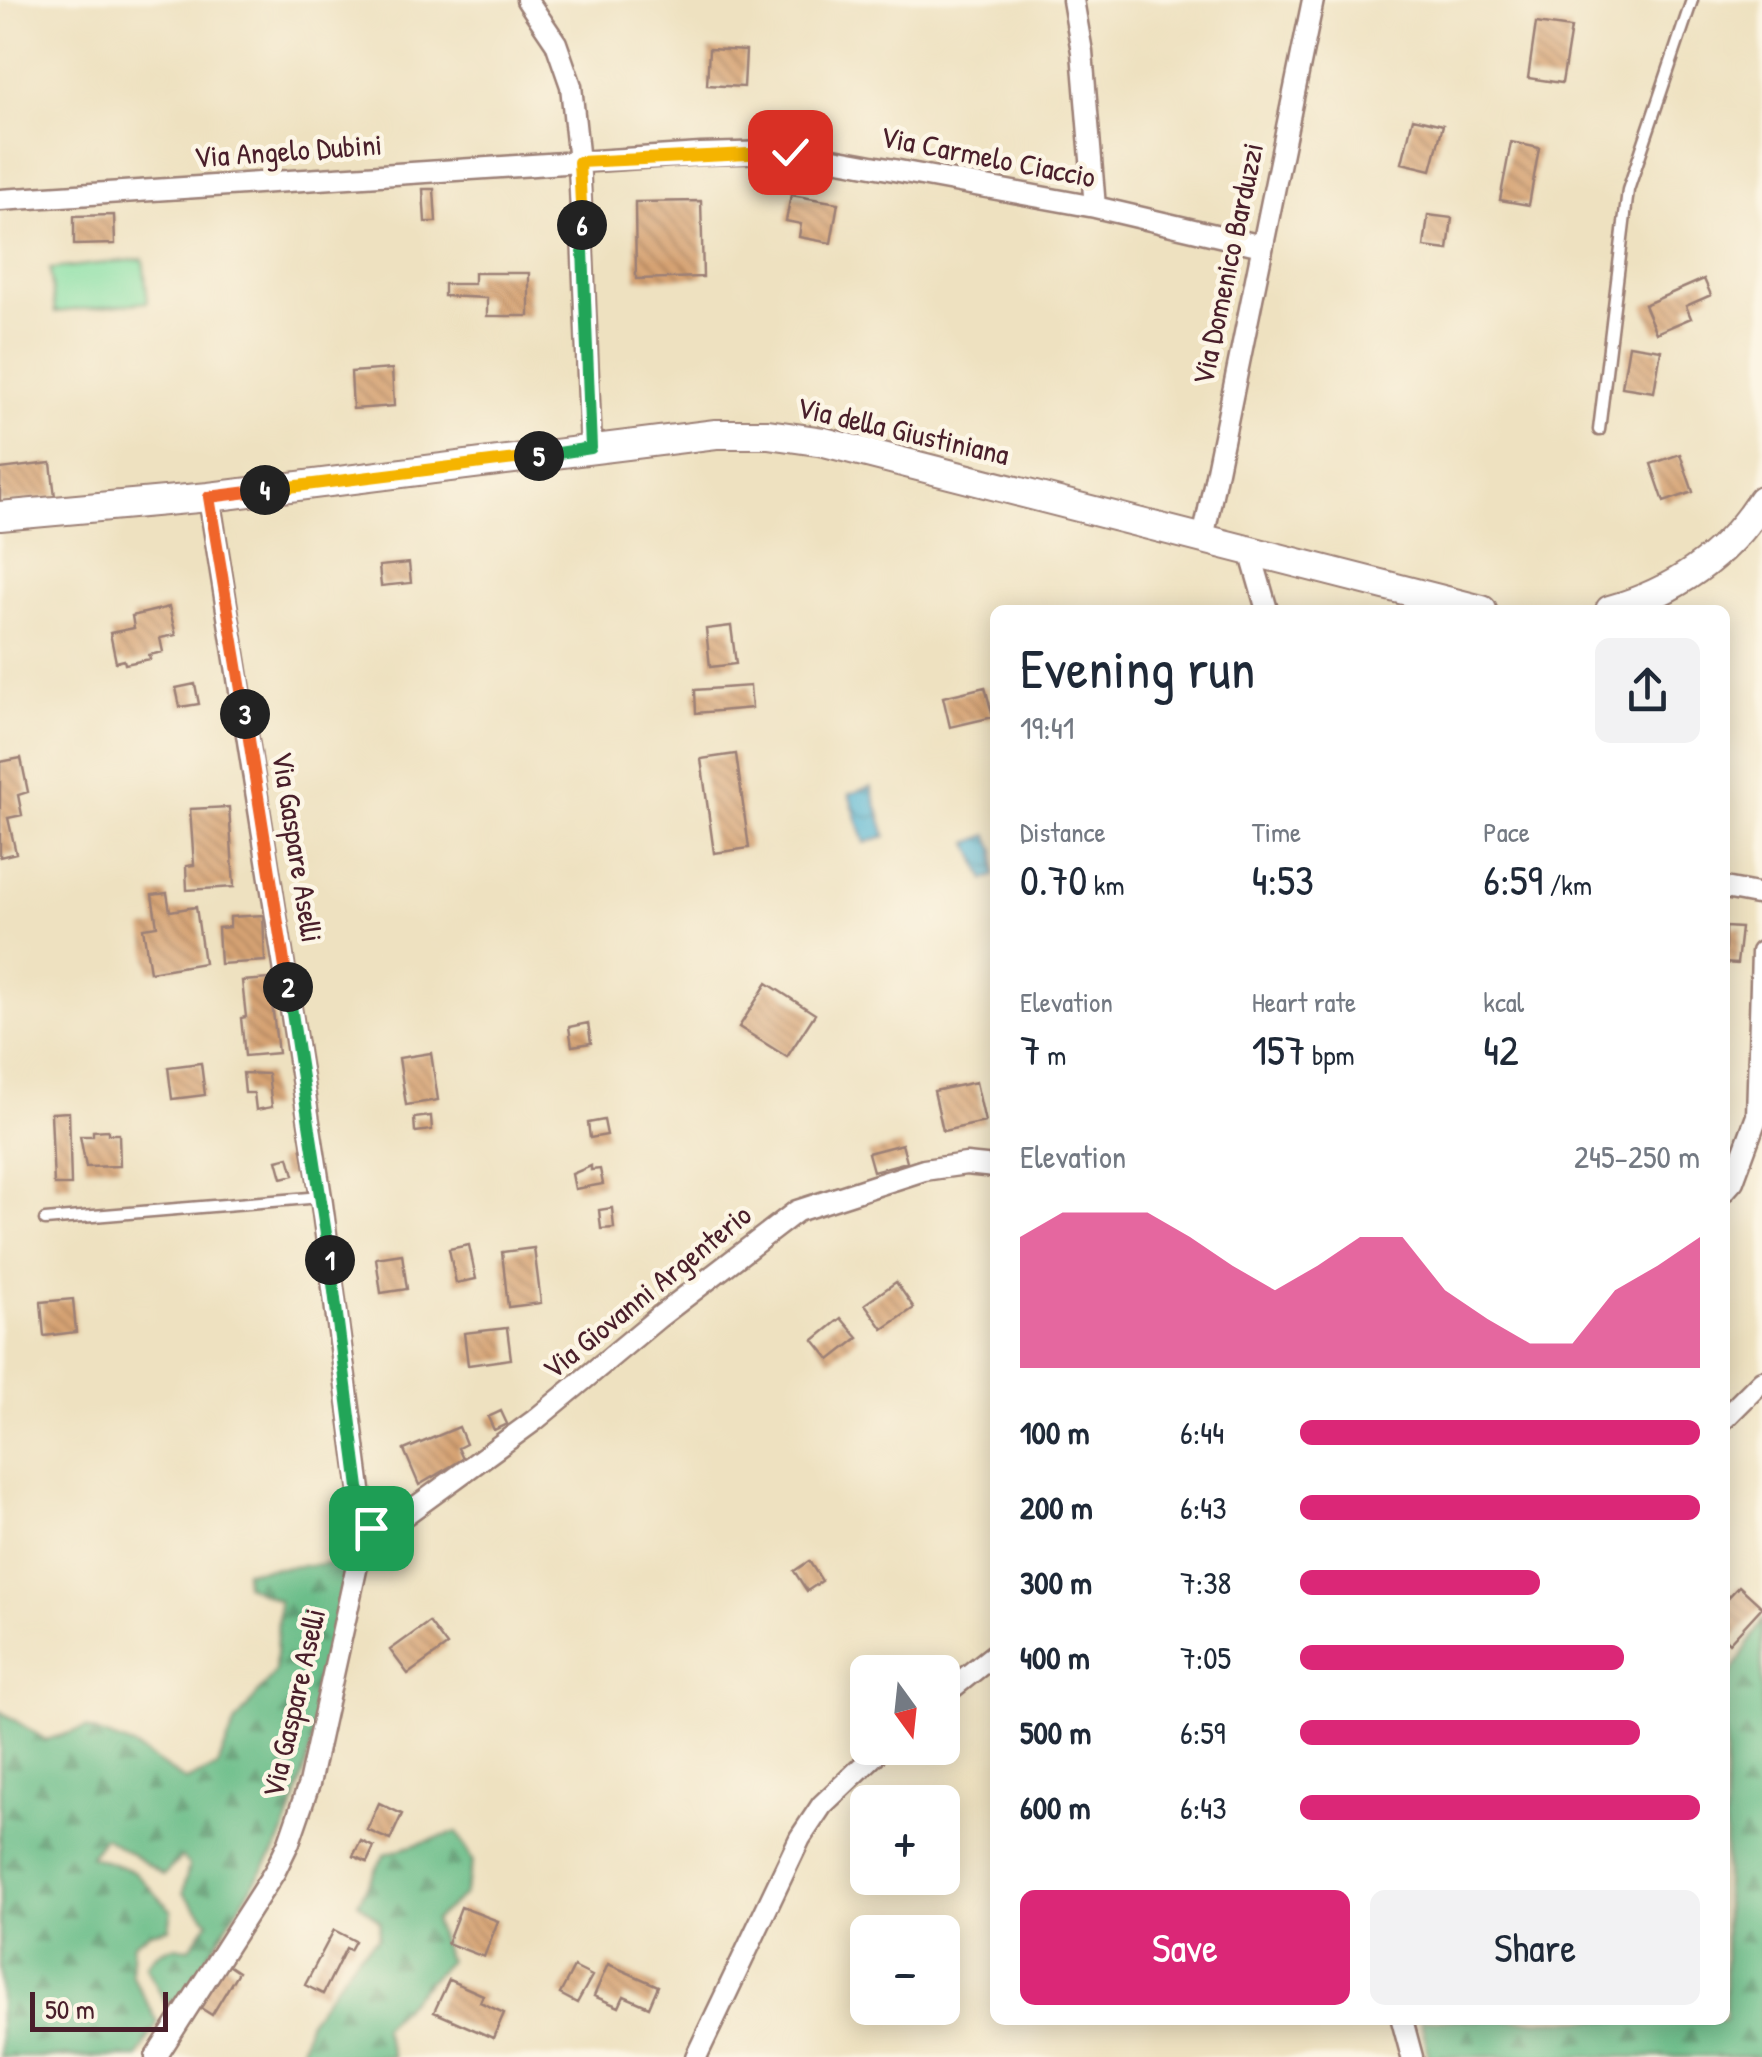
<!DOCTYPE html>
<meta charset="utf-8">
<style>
:root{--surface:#fff;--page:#f2f2f3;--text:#1f2937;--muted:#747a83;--accent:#db2777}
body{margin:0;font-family:"Patrick Hand",sans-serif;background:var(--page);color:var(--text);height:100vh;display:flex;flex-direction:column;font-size:38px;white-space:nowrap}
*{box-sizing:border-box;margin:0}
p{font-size:32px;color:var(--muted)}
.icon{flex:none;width:55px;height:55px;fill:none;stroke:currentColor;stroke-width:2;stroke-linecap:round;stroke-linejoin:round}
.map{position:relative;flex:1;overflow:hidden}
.sheet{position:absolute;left:990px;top:605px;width:740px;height:1420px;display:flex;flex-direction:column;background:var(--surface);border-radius:15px;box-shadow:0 5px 25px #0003}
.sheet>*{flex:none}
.needle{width:65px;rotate:165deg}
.buttons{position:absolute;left:850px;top:1655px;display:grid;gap:20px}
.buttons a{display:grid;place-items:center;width:110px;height:110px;border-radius:15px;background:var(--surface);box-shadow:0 5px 25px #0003;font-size:50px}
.scale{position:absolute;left:30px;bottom:25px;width:138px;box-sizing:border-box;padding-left:10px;border:5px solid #4a1f2b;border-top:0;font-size:28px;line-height:35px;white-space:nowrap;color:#4a1f2b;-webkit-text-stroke:8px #fcf5e5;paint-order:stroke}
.pin{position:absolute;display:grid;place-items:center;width:85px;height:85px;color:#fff;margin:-42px;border-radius:20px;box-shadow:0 5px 15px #0006}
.km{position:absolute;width:50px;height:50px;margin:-25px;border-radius:50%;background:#222;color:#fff;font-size:28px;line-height:50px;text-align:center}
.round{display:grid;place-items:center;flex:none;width:105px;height:105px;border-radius:15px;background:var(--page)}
.head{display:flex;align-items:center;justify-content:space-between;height:170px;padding:0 30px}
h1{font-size:55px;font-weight:600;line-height:75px}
.figures{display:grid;grid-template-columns:repeat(3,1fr);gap:15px;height:170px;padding:10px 30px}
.figures div{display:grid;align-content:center}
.figures b{font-size:42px;font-weight:600}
.figures small{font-size:28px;font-weight:400}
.figures p{font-size:28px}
.chart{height:280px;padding:20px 30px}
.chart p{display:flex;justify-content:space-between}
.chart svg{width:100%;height:180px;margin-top:10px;fill:var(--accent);opacity:.7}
.primary-button{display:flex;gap:20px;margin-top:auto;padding:20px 30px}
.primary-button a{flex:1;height:115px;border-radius:15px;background:var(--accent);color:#fff;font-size:40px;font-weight:600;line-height:115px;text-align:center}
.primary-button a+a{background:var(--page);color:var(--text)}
ul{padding:0 30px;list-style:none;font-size:32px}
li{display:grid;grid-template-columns:160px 120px 1fr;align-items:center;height:75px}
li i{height:25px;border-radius:12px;background:var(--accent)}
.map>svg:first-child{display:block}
.green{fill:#86dfa4;stroke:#687f68;stroke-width:2.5}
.forest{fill:url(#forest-firs);stroke:#5b6e5a;stroke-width:2.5}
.water{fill:url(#water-waves);stroke:#4f6a7f;stroke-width:2.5}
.building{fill:url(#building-back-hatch)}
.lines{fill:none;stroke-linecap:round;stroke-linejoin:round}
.lane-casing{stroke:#9c8076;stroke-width:15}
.street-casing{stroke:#9c8076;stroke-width:25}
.secondary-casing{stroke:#9c8076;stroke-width:32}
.lane{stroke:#fff;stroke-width:10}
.street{stroke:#fff;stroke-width:20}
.secondary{stroke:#fff;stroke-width:28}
.split-1-casing{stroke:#fff;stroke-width:20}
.split-2-casing{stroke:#fff;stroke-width:20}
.split-3-casing{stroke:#fff;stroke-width:20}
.split-4-casing{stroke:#fff;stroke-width:20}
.split-5-casing{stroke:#fff;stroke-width:20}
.split-6-casing{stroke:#fff;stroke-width:20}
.split-7-casing{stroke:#fff;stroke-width:20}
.split-1{stroke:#22a559;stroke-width:12}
.split-2{stroke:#22a559;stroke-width:12}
.split-3{stroke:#f0652b;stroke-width:12}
.split-4{stroke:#f0652b;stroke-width:12}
.split-5{stroke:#f5b400;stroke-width:12}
.split-6{stroke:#22a559;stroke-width:12}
.split-7{stroke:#f5b400;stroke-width:12}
.labels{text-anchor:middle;stroke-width:9;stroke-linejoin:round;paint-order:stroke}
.street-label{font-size:30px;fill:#4a1f2b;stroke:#fcf5e5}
</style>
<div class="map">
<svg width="1762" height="2057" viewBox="0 0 1762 2057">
<defs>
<pattern id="forest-firs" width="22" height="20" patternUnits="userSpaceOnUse" patternTransform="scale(2.5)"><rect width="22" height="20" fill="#6cbe8a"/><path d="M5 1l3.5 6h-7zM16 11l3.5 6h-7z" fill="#5b9a71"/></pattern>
<pattern id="water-waves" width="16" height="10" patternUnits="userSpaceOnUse" patternTransform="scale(2.5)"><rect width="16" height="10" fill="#54b5d3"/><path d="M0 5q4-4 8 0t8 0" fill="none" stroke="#4893ab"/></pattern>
<pattern id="building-back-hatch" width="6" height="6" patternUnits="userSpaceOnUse" patternTransform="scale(2.5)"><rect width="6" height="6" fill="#d6a373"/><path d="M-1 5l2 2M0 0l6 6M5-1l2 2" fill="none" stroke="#b0845f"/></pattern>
</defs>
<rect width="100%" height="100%" fill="#fcf5e5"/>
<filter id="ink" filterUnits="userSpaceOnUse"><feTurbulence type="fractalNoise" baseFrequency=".01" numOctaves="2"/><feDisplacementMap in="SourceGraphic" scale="20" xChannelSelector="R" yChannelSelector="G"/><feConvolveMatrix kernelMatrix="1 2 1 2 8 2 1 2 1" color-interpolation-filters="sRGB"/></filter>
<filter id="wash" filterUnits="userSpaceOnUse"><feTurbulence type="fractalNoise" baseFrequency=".0048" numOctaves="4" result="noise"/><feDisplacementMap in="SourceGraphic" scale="40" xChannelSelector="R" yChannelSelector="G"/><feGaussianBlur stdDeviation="2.25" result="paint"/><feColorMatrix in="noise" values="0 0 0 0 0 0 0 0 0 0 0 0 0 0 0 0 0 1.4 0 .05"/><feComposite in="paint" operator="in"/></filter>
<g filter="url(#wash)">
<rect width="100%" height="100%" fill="#eee1c0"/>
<path class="green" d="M143,259L148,302L55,312L50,269Z"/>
<path class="forest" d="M344,1562L346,1574C330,1662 314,1760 280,1843L180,1998L166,2004L146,1966C158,1949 169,1945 190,1948L209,1921L183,1893L189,1865L182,1857L164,1875L104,1837L90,1856L134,1871L172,1911L169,1928L150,1932L133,1944L131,1974L158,2022L138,2057H0V1711L46,1740L86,1728L133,1746L186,1781L217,1767L236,1722L275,1672L279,1601L245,1585V1571Z
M1762,1620V2057H1429L1421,2020H1725V1685Z
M457,1832L473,1862L464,1895L434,1920L448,1962L382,2027L393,2057H299L308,2022L358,1955L378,1938L380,1921L358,1902L385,1854Z"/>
<path class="water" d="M871,787L886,836L865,843L849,794Z
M988,835L995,850V876L985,880L969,843Z"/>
<g id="blocks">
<path class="building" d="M1536,23L1571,28L1562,83L1528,78Z
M709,49L746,51L744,87L707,85Z
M1413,118L1443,125L1431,170L1402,163Z
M1511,142L1539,148L1529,205L1500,200Z
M423,189H434L436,222H425Z
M791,195L838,203L831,243L799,237L801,224L786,221Z
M701,201L703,277L636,279L635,202Z
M114,215L115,244L74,245V216Z
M1428,215L1452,218L1448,250L1424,247Z
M474,273H529V316H487V298L444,296V284H474Z
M1704,279L1711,295L1686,306L1691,318L1656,333L1644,305Z
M1629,345L1661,350L1654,392L1622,387Z
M392,369L394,406L353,409L351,372Z
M1680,454L1693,492L1664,502L1651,464Z
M51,463L55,497L0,503V469Z
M409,563L411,583L381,586L379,566Z
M169,607L176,635L160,638L163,652L149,655L150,659L125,664L124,660L116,662L110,633L134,628L132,616Z
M731,626L736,664L710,667L706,629Z
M195,684L199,704L180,707L176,688Z
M750,686L752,708L696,713L695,690Z
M985,687L993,717L950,727L943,697Z
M736,754L749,848L714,853L701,759Z
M21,758L28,792L18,795L22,815L8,818L16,853L0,857V762Z
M229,807L234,887L187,890L186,866L194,865L190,809Z
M167,893L170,911L196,907L204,963L150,972L143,928L157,926L152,895Z
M263,915L265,961L220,964L218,928L230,927V917Z
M1725,927L1741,928L1737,964L1725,963Z
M269,979L278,1053L245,1056L241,1018L246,1017L242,981Z
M767,983L815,1014L787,1057L739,1027Z
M588,1023L591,1043L572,1046L569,1027Z
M431,1053L438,1100L406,1105L399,1058Z
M201,1063L205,1095L172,1099L168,1067Z
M243,1073L268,1074L272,1107L256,1110L254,1093H245Z
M976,1082L985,1122L943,1131L934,1091Z
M69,1112L71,1185H54L51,1113Z
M431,1116L432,1130L415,1132L414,1118Z
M604,1120L607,1135L590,1138L588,1123Z
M108,1130V1134H119L120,1166L86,1167L80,1136H93V1131Z
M902,1144L907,1162L873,1171L868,1153Z
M289,1157L294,1175L282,1178L277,1160Z
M591,1166V1170L600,1169L603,1184L575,1189L572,1174Z
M612,1208L614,1228L601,1229L599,1210Z
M469,1245L476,1279L456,1283L449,1249Z
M534,1248L541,1303L508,1307L502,1252Z
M402,1254L407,1289L381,1293L376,1258Z
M896,1282L914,1308L883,1329L865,1304Z
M73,1299L76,1332L44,1336L41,1302Z
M841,1318L858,1338L830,1360L814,1340Z
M507,1328L511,1359L468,1365L464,1333Z
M501,1411L507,1424L494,1430L488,1417Z
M459,1427L466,1444L458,1448L463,1459L419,1485L404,1450Z
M809,1561L822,1581L807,1591L794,1571Z
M1739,1586L1762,1607L1729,1643L1725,1639V1601Z
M429,1622L447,1646L408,1674L390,1650Z
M379,1803L402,1814L390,1840L367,1830Z
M361,1841L374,1847L367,1862L353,1856Z
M461,1907L498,1921L484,1957L447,1943Z
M334,1930L355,1941L350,1950L346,1948L323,1994L305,1985Z
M223,1962L238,1972L212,2015L196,2005Z
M608,1964L658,1986L649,2007L624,1996L619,2007L594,1996Z
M574,1967L592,1976L577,2003L560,1994Z
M449,1980L483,1995L480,2002L504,2013L493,2038L434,2012Z"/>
</g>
</g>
<g filter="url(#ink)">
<use href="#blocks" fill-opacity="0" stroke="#9c8076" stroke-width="2.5"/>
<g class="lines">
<g class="lane-casing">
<path id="lane" d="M1599,430L1628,190L1692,0
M45,1220L321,1197"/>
</g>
<g class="street-casing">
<path id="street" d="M527,0L556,43L571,86L579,162L591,448
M1073,0L1082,52L1095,207
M0,200L701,154L771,152L812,155L1095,207L1262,246
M1203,539L1313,0
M1250,551L1267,610
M1725,888L1762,895
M1725,1190L1733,1181L1757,1116L1762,952
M1725,1418L1762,1381
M364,1527H380L398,1520L535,1420L659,1317L797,1211L924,1170L966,1164L995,1167
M942,1696L995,1654
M1402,2020L1412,2057
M156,2057L275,1871L289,1842L309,1784L361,1547L363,1513L321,1197L209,497
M696,2057L800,1838L822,1805L882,1748"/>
</g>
<g class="secondary-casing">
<path id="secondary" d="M0,516L209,497L716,434H768L824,442L1482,610
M1610,610C1674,592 1726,556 1762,500"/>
</g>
<use href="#lane" class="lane"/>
<use href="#street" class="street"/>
<use href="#secondary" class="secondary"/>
</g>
</g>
<g class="lines" filter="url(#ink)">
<g class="split-1-casing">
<path id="split-1" d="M330,1260L364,1527L371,1528"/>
</g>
<g class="split-2-casing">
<path id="split-2" d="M288,987L330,1260"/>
</g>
<g class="split-3-casing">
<path id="split-3" d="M245,714L288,987"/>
</g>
<g class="split-4-casing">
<path id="split-4" d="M245,714L209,497L265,490"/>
</g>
<g class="split-5-casing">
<path id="split-5" d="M265,490L539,456"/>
</g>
<g class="split-6-casing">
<path id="split-6" d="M539,456L591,448L582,225"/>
</g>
<g class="split-7-casing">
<path id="split-7" d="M582,225L579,162L790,152"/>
</g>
<use href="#split-1" class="split-1"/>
<use href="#split-2" class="split-2"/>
<use href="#split-3" class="split-3"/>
<use href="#split-4" class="split-4"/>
<use href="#split-5" class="split-5"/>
<use href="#split-6" class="split-6"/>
<use href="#split-7" class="split-7"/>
</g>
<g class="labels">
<g class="street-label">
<text transform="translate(288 151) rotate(-4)" y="10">Via Angelo Dubini</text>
<text transform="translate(988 157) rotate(11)" y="10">Via Carmelo Ciaccio</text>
<text transform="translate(1228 264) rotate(-78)" y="10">Via Domenico Barduzzi</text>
<text transform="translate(903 431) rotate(13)" y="10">Via della Giustiniana</text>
<text transform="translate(297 847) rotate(81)" y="10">Via Gaspare Aselli</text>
<text transform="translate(647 1292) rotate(-39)" y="10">Via Giovanni Argenterio</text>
<text transform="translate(294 1703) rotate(-77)" y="10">Via Gaspare Aselli</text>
</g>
</g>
</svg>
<div class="buttons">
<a><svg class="needle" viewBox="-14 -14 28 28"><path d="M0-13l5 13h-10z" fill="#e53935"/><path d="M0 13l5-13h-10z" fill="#747a83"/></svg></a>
<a>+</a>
<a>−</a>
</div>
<div class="scale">50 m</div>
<div class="pin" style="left:371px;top:1528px;background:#1e9e55"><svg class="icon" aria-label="arrive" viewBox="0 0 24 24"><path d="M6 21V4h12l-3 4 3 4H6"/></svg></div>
<div class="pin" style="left:790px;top:152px;background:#d93025"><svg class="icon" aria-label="check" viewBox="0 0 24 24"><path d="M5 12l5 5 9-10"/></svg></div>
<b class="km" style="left:330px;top:1260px">1</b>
<b class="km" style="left:288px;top:987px">2</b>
<b class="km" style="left:245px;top:714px">3</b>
<b class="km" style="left:265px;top:490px">4</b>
<b class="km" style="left:539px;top:456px">5</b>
<b class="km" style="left:582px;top:225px">6</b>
<section class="sheet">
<div class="head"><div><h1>Evening run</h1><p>19:41</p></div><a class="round"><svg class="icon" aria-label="share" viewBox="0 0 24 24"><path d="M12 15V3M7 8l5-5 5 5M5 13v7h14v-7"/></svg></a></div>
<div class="figures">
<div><p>Distance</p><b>0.70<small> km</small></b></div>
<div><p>Time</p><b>4:53</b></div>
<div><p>Pace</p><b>6:59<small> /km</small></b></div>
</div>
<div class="figures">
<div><p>Elevation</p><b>7<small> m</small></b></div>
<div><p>Heart rate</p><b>157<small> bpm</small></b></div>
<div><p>kcal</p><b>42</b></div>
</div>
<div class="chart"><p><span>Elevation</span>245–250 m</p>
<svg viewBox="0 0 160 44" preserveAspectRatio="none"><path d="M0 44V12L10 6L20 6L30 6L40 12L50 19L60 25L70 19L80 12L90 12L100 25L110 32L120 38L130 38L140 25L150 19L160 12V44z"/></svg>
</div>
<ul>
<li><b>100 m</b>6:44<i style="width:100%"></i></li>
<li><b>200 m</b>6:43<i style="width:100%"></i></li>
<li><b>300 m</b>7:38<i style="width:60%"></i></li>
<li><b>400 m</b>7:05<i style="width:81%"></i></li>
<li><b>500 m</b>6:59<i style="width:85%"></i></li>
<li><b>600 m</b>6:43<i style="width:100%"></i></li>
</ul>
<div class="primary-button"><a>Save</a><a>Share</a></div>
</section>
</div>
